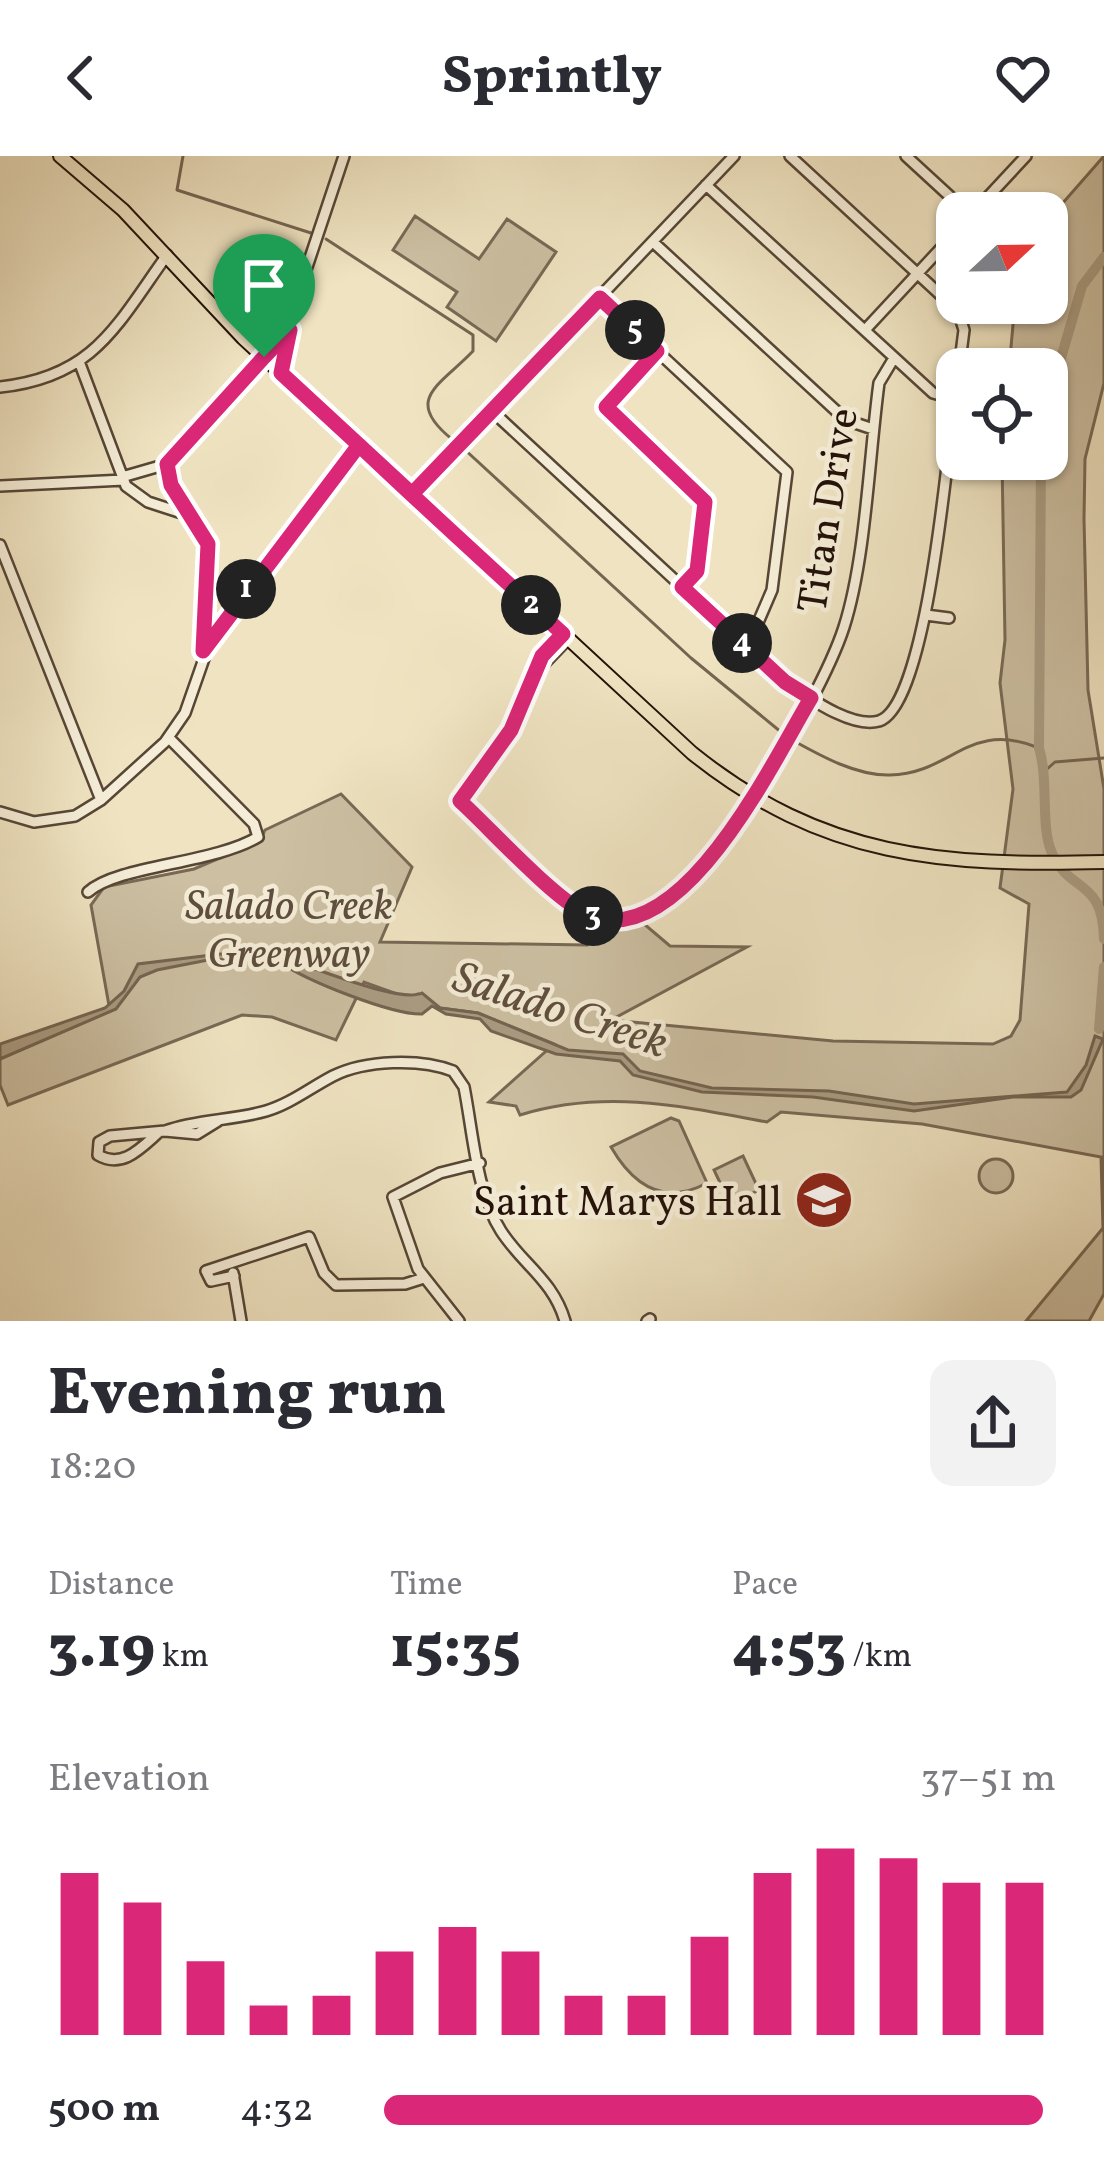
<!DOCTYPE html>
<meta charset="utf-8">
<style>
:root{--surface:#fff;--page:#f2f2f3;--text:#2b2b33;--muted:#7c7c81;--accent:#db2777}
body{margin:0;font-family:Vollkorn,serif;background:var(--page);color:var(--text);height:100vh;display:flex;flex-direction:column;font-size:45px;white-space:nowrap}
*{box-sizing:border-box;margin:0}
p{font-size:39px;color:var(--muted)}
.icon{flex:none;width:66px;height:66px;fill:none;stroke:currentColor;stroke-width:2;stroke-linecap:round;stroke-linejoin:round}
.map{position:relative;height:1165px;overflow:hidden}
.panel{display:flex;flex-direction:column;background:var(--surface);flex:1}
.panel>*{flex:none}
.needle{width:78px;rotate:68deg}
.tools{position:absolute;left:936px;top:36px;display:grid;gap:24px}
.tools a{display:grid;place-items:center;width:132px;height:132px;border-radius:24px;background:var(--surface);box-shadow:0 3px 9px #0004;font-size:60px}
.pin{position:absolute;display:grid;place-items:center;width:102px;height:102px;color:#fff;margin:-123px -51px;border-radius:50% 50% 50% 0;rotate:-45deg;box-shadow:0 0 12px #0007}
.pin .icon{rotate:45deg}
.km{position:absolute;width:60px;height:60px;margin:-30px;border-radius:50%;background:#222;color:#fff;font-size:33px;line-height:60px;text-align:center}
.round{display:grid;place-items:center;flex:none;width:126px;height:126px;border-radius:24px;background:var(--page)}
.head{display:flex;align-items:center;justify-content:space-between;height:204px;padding:0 48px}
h1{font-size:66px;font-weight:800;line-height:90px}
.figures{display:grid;grid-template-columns:repeat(3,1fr);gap:18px;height:204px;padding:12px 48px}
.figures div{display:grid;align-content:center}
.figures b{font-size:60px;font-weight:800}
.figures small{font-size:33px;font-weight:400}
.figures p{font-size:33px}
.chart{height:336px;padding:24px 48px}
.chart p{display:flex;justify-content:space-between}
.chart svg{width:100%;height:216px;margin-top:12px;stroke:var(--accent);stroke-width:6}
ul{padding:0 48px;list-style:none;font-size:39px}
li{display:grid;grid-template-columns:192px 144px 1fr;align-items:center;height:90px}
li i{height:30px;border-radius:15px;background:var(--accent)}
header{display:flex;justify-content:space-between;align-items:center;height:156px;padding:0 48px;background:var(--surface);font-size:54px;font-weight:800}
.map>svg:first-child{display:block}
.green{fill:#ccbfa2;stroke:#786855;stroke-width:3}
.water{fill:#aa9c82;stroke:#746451;stroke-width:3}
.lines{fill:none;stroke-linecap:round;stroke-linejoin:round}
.stream{stroke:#746451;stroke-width:3}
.river{stroke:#aa9c82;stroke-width:10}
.minor-casing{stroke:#564636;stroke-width:14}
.major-casing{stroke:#231108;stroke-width:16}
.minor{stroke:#f5edd7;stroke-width:9}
.major{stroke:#efe3c1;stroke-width:12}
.route-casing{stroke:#fff;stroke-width:24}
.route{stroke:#db2777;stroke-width:15}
.labels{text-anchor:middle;stroke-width:9;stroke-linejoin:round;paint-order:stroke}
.street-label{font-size:42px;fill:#231108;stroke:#f5edd7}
.park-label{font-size:42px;font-style:italic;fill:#5e4e3e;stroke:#f5edd7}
.poi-label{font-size:42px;fill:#231108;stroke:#f5edd7;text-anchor:end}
.water-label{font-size:45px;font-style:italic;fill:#60503f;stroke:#f5edd7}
</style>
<header><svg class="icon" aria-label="back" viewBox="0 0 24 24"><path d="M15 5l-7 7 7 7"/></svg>Sprintly<svg class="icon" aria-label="heart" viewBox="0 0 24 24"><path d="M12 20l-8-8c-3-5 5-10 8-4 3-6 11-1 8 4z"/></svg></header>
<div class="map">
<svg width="1104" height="1165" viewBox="0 0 1104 1165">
<rect width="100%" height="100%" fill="#efe3c1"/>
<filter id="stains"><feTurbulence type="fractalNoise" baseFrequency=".00167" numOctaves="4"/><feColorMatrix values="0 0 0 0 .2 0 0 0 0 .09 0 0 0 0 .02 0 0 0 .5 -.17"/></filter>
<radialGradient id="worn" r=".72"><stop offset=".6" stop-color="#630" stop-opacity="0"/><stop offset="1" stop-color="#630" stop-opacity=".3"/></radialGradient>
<path class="green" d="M1104,0V227L1085,303L1084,363L1088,534L1104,633V1138L1089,1165H1026L1103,1072L1101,1001L922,968L781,956L767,966C682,950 605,933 520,959L516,950L489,946L554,888L478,857L440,852L418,838L408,842L364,826L336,884L272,861L242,859L8,949L0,929V903L110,855L91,749L104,731L194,713L260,685L265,674L341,638L412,711L380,786L587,789L594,770L643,767L670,790L747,791L611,864L833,885L993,888L1011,880L1020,864L1029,748L1000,732L1013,633L1000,527L1005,484L1002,303H1047V213H1009L1015,147H1047V65Z
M415,60L479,103L507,63L556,96L496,185L447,151L457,136L393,94Z
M671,962L679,965L707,1027C664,1050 633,1029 611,991Z
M743,1000L759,1034L730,1048L714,1014Z
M979 1020a17 17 0 1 1 34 0a17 17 0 1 1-34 0Z"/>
<path class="water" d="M220,798C242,799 265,800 287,804C313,810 399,848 422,837L440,852L478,857L568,894L623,898L640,915L712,932L829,935L914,948L1067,936L1086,909L1095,880L1103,883L1081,934L1071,941H1013L914,955L813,941L702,936L633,919L620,905L556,898L491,875L480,863L446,858L432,850L422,858C391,859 301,822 285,809L213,803L157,814L140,821L116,853L0,903V888L105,852L124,835L138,808Z"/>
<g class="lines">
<path class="stream" d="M183,0L177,34L311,77
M326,83L473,179V195C441,229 401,243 453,284
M463,292L691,502L781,576
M794,585C821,600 857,620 890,619C952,618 968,563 1039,592
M1046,614L1055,606L1104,602"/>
<path class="river" d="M1047,250L1082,130L1104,101
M1041,303L1039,592C1049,624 1040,671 1052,697C1070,738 1103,722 1104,783
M1099,873L1104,811"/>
<g class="minor-casing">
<path id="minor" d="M790,0L958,155L964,174L959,213
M906,0L968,57
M706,29L933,237L954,243
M973,57L1026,0
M653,86L846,264L873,273
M600,142L787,316L772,434L747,492
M865,174L957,75
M657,195L606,251L705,346L697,414L682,431
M80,208L126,330L148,346L191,360
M282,217L289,182
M0,231C94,221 116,170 167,99
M492,255L785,526C807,540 851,573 879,565C929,549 949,279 957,224
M167,308L171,329L208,388L204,488
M122,321L167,308L282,186L344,0
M0,330L124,324
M412,338L734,0
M0,389L101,644
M926,459L949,462
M563,478L542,500L511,574L460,645C495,677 562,756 608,764C690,778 822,540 844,471C866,402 869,301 879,227L894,202
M542,510L564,487L563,478
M0,656L34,666L75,660L101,644L165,586L185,557L214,474L359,289
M88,736C118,709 213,708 258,681L254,668L169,582
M218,965L197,978L165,975C199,963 231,965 266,955C290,948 310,932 333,920C365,904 420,902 453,915L464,931C473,976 476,1036 501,1075C523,1109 553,1124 565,1165
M158,977C140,993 122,1013 98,999L99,986L110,980L165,975
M233,1117L241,1165
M234,1120L211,1125L206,1115L309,1081L324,1117L336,1129L405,1128L424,1122
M459,1165L418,1113L393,1041L440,1017L480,1007
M647,1165L650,1163"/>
</g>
<g class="major-casing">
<path id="major" d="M60,0L123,54L243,182L692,597C824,703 943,710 1104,706"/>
</g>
<use href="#minor" class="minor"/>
<use href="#major" class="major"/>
</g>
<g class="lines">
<g class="route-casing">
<path id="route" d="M264,201L167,308L171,329L208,388L203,495L359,289C426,353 495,415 563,478L542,500L511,574L460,645C490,672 557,747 591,760C684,794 773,605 811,542L785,526L682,431L697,415L705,346L606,251L657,195L600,142L412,338L281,217L290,174L264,201"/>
</g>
<use href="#route" class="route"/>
</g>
<defs>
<g id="school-disc" transform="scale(3)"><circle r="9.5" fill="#8f2418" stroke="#f5edd7"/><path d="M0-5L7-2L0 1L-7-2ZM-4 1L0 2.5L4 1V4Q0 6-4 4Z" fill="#fff"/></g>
</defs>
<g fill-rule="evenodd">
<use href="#school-disc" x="824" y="1044"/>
</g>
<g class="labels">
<g class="street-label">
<text transform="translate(826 354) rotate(-81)" y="15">Titan Drive</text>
</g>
<g class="park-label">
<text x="289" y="763">Salado Creek<tspan x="289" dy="48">Greenway</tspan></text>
</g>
<g class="poi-label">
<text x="782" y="1059">Saint Marys Hall</text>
</g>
<g class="water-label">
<text transform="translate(561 852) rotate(18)" y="16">Salado Creek</text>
</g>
</g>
<rect width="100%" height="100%" filter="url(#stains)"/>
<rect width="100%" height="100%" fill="url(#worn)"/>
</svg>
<div class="tools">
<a><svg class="needle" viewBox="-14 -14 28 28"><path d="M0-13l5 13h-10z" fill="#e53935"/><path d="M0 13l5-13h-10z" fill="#7c7c81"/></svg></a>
<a><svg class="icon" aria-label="locate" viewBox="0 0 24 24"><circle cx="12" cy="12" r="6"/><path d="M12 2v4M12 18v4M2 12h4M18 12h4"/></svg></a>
</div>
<div class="pin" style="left:264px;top:201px;background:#1e9e55"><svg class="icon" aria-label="arrive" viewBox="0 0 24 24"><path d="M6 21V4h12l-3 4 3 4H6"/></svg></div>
<b class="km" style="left:246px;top:433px">1</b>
<b class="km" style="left:531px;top:449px">2</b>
<b class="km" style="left:593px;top:760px">3</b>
<b class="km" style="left:742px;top:487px">4</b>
<b class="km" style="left:635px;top:174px">5</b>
</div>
<section class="panel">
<div class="head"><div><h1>Evening run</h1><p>18:20</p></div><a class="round"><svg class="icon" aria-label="share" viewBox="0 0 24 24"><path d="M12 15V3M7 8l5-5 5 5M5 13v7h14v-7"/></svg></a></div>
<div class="figures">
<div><p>Distance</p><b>3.19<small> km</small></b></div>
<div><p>Time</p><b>15:35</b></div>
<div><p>Pace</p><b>4:53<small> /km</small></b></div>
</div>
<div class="chart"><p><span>Elevation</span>37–51 m</p>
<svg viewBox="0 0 160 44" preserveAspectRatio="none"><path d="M5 44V11M15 44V17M25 44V29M35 44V38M45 44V36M55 44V27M65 44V22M75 44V27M85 44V36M95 44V36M105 44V24M115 44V11M125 44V6M135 44V8M145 44V13M155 44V13"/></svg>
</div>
<ul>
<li><b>500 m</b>4:32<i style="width:98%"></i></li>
</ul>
</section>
